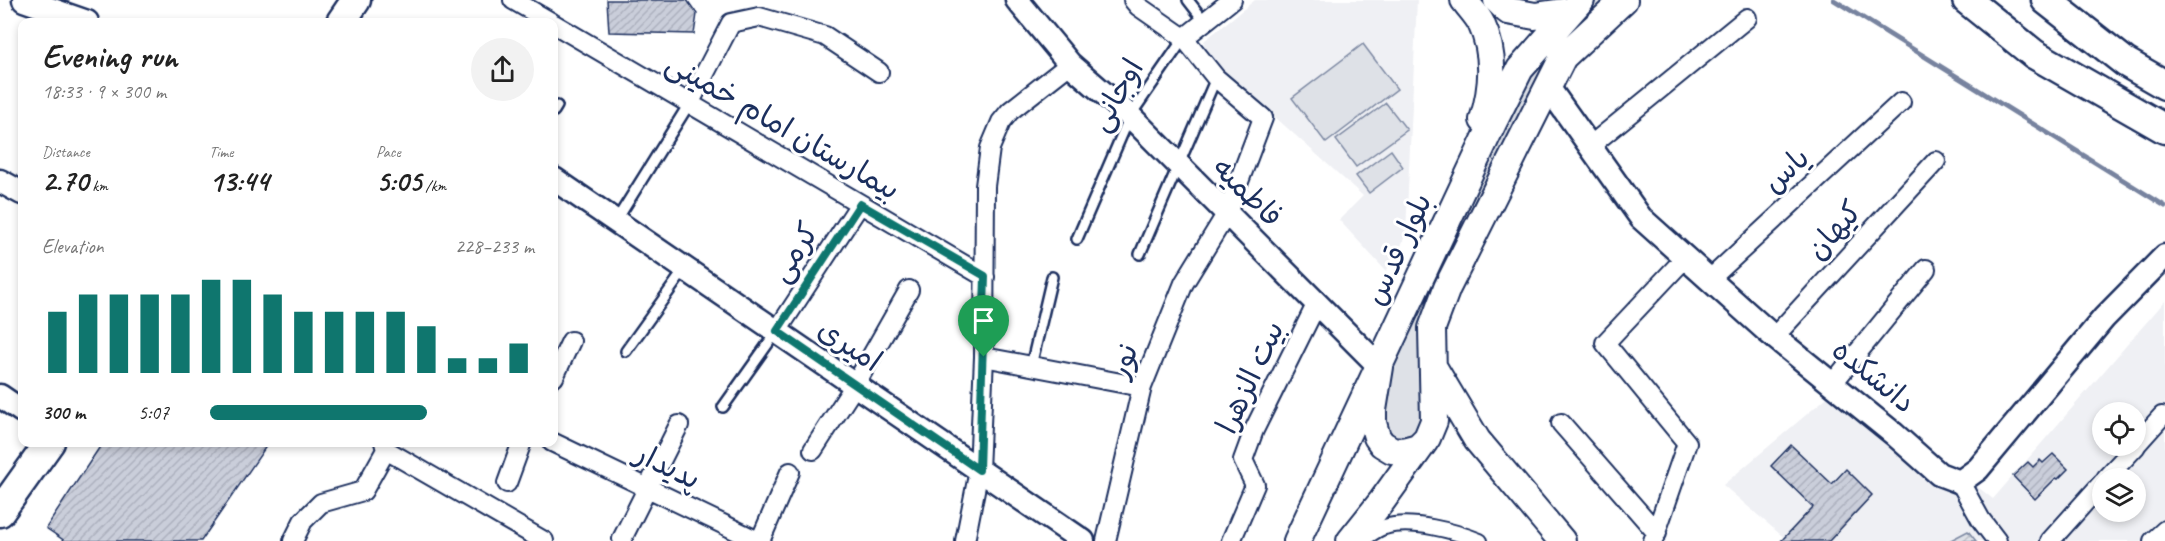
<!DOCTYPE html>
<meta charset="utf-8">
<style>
:root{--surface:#fff;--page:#f2f2f2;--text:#222;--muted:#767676;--accent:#0f766e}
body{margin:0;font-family:Caveat,"Playpen Sans Arabic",sans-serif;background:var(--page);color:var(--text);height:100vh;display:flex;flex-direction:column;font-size:22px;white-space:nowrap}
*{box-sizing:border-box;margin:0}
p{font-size:20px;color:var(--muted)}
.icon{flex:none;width:33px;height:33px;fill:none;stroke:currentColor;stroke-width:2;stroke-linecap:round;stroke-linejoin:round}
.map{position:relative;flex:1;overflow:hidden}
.drawer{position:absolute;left:18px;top:18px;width:540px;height:429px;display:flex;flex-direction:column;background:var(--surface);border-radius:12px;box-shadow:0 3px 9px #0003}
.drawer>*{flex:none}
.tools{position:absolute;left:2092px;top:402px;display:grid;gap:12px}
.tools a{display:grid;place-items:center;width:54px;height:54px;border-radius:50%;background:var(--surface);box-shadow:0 3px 9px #0003;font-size:30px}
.pin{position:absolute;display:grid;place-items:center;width:51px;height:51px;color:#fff;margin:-62px -26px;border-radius:50% 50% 50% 0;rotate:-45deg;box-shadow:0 0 6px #0007}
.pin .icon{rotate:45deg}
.round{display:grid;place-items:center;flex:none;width:63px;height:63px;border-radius:32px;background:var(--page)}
.head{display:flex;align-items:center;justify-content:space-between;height:102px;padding:0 24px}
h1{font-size:33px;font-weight:800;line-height:45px}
.figures{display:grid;grid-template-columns:repeat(3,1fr);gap:9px;height:102px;padding:6px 24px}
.figures div{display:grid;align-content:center}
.figures b{font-size:30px;font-weight:800}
.figures small{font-size:16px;font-weight:400}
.figures p{font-size:16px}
.chart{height:168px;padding:12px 24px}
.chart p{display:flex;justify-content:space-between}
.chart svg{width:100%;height:108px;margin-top:6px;stroke:var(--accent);stroke-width:6}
ul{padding:0 24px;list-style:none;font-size:20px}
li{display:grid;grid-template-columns:96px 72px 1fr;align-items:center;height:45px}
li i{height:15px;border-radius:8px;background:var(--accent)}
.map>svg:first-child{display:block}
.built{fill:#eff0f4;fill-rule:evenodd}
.grass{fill:#dee1e7;stroke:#7c88a2;stroke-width:1.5}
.garden{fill:url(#garden-furrows);stroke:#7c88a2;stroke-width:1.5}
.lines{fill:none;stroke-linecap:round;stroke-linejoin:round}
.stream{stroke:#77839f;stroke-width:5}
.building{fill:url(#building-hatch);stroke:#1b2f5e;stroke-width:1.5}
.service-casing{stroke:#1b2f5e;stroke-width:14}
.pedestrian-casing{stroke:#1b2f5e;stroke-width:18}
.minor-casing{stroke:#1b2f5e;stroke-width:22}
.tertiary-casing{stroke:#1b2f5e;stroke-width:27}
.secondary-casing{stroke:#1b2f5e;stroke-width:30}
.primary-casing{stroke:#1b2f5e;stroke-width:33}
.service{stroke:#fff;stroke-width:9}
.pedestrian{stroke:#fff;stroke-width:14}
.minor{stroke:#fff;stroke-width:18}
.tertiary{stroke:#fff;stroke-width:22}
.secondary{stroke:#fff;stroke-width:26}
.primary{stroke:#fff;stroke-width:28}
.route-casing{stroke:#fff;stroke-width:12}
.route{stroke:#0f766e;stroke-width:8}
.labels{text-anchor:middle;stroke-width:6;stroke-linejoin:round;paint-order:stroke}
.street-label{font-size:30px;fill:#1b2f5e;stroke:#fff}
</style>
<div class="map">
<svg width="2165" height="541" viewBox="0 0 2165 541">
<defs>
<pattern id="garden-furrows" width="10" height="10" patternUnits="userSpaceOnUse" patternTransform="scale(1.5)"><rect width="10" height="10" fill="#dee1e7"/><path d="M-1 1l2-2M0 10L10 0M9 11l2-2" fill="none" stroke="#bec1c9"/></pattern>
<pattern id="building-hatch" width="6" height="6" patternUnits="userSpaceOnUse" patternTransform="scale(1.5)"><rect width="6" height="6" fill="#caceda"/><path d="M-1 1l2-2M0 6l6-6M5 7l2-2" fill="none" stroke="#adb1be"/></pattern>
</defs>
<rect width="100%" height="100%" fill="#fff"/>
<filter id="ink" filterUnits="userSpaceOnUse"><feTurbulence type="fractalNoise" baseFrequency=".0167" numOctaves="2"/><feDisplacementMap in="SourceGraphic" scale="12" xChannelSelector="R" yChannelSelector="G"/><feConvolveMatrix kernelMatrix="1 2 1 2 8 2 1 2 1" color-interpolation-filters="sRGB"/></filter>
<g filter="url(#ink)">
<path class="built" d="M1255,0H1417L1406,232L1399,252L1386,271L1339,220L1363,196L1205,54L1204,41Z
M2165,301V541H1788L1723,485L1845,382L1993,499ZM2103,412H2136V446H2103ZM2103,478H2136V512H2103Z"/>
<path class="grass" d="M1596,0H1615L1557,53L1434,305L1427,400L1418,433L1403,440L1390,436L1380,417L1383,379L1528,70Z
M1363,44L1397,89L1326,143L1292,98Z
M1386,103L1407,130L1356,167L1336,140Z
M1391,150L1403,167L1369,193L1356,176Z"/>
<path class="garden" d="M1968,531L1976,541H1949Z"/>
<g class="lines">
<path class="stream" d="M1834,0L2165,206"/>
</g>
<path class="building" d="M607,0H687L697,14L694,34L609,32Z
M103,442H269L201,541H65L46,528Z
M1791,445L1832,484L1846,469L1872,495L1829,541H1781L1813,507L1771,466Z
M2053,454L2068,469L2058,479L2056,478L2035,499L2013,476L2028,462L2033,467L2040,460L2043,463Z"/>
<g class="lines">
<g class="service-casing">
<path id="service" d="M1188,0L1205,22
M554,111L557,106
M616,221L689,104
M1077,239L1130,116L1184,38
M1140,254L1216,78
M626,351L685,269
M1031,366L1052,277
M723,407L777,331"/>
</g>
<g class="pedestrian-casing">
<path id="pedestrian" d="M1360,541C1368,537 1376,529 1385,527C1411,519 1455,531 1480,541"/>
</g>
<g class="minor-casing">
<path id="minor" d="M513,0L551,22
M554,24L985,277
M1184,38L1232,0
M689,104L731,23L759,17L825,36L879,72
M1590,146L1747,18
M1709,280L1901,102
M777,331L860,204
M1774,337L1936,161
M984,357L1142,387
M554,377L571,341
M1832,384L1926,269
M1561,423L1657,533
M552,442L758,541
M2136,445L2162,416
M386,450L544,541
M813,450L855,385L909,290
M2106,478L2136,446
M1960,482L1981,520L1997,541
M507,483L522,442
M622,539L679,425
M293,541L303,521L321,503L363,491L386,450L384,442
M760,541L790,472
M965,541L979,470L984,357L985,186L990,148L1001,122L1010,111L1070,64
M1106,541L1142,387L1184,283L1227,213L1263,118L1216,78L1184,38L1138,6L1133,0
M1231,541L1255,485L1243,460L1254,430L1317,303
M1653,541L1687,443L1605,343L1685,258
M2050,541L2103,482
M2153,541L2165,530"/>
</g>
<g class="tertiary-casing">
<path id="tertiary" d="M24,0L87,22
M1017,0L1070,64L1130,116L1380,367
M1548,87L1641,218L1767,331L1894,434L1939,474L1960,482L1978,469L2104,318L2165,256
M554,179L1083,541
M0,181L22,193
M0,396L22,411"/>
</g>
<g class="secondary-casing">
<path id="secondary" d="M1464,0C1469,7 1477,15 1481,23C1496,55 1493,88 1483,120
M1497,0L1508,11L1535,16L1570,11
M1380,367L1373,410V423L1377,437L1382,444L1392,450L1403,451L1418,447L1427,438L1434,421L1432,328L1447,288L1563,57L1624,0
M1434,368L1477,440L1562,541
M1297,541L1493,123L1520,69L1581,0
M1350,541L1382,501L1425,441"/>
</g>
<g class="primary-casing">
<path id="primary" d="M1967,0L2034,54L2165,129
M2046,0L2125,62L2165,85
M341,22L356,0
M0,512L50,442"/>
</g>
<use href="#service" class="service"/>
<use href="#pedestrian" class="pedestrian"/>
<use href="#minor" class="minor"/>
<use href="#tertiary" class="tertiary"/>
<use href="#secondary" class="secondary"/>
<use href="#primary" class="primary"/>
</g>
</g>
<g class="lines" filter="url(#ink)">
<g class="route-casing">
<path id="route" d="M860,204L985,276L979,470L777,331Z"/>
</g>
<use href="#route" class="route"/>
</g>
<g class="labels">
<g class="street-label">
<text transform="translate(1116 95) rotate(-60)" y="10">اوجانی</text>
<text transform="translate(783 126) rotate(30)" y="10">بیمارستان امام خمینی</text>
<text transform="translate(1786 170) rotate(-43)" y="10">یاس</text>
<text transform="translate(1248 192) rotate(45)" y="10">فاطمیه</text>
<text transform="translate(1834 230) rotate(-48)" y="10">کیهان</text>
<text transform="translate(1398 249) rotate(-65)" y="10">بلوار قدس</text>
<text transform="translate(794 252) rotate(-57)" y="10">کرمی</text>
<text transform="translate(850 345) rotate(34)" y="10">امیری</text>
<text transform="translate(1123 361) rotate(-70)" y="10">نور</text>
<text transform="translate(1874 376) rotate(39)" y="10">دانشکده</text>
<text transform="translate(1250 377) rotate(-65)" y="10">بیت الزهرا</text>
<text transform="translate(668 466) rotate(26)" y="10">پدیدار</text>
</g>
</g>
</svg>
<div class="tools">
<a><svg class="icon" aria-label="locate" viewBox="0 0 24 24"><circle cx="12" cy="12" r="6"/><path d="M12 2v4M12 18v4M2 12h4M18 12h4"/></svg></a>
<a><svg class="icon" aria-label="layers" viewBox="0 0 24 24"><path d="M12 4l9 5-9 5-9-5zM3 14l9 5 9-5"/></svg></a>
</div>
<div class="pin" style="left:984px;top:357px;background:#1e9e55"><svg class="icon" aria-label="arrive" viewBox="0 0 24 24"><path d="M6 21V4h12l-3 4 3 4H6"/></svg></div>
<section class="drawer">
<div class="head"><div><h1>Evening run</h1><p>18:33 · 9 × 300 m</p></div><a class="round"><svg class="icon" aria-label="share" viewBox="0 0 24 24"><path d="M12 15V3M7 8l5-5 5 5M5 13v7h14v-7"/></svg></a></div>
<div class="figures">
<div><p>Distance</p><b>2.70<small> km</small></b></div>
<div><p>Time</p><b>13:44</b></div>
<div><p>Pace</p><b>5:05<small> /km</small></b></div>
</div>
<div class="chart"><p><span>Elevation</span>228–233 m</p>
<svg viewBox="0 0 160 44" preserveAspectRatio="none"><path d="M5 44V19M15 44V12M25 44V12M35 44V12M45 44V12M55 44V6M65 44V6M75 44V12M85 44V19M95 44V19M105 44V19M115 44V19M125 44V25M135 44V38M145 44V38M155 44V32"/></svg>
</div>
<ul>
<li><b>300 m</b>5:07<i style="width:67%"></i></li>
</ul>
</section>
</div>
